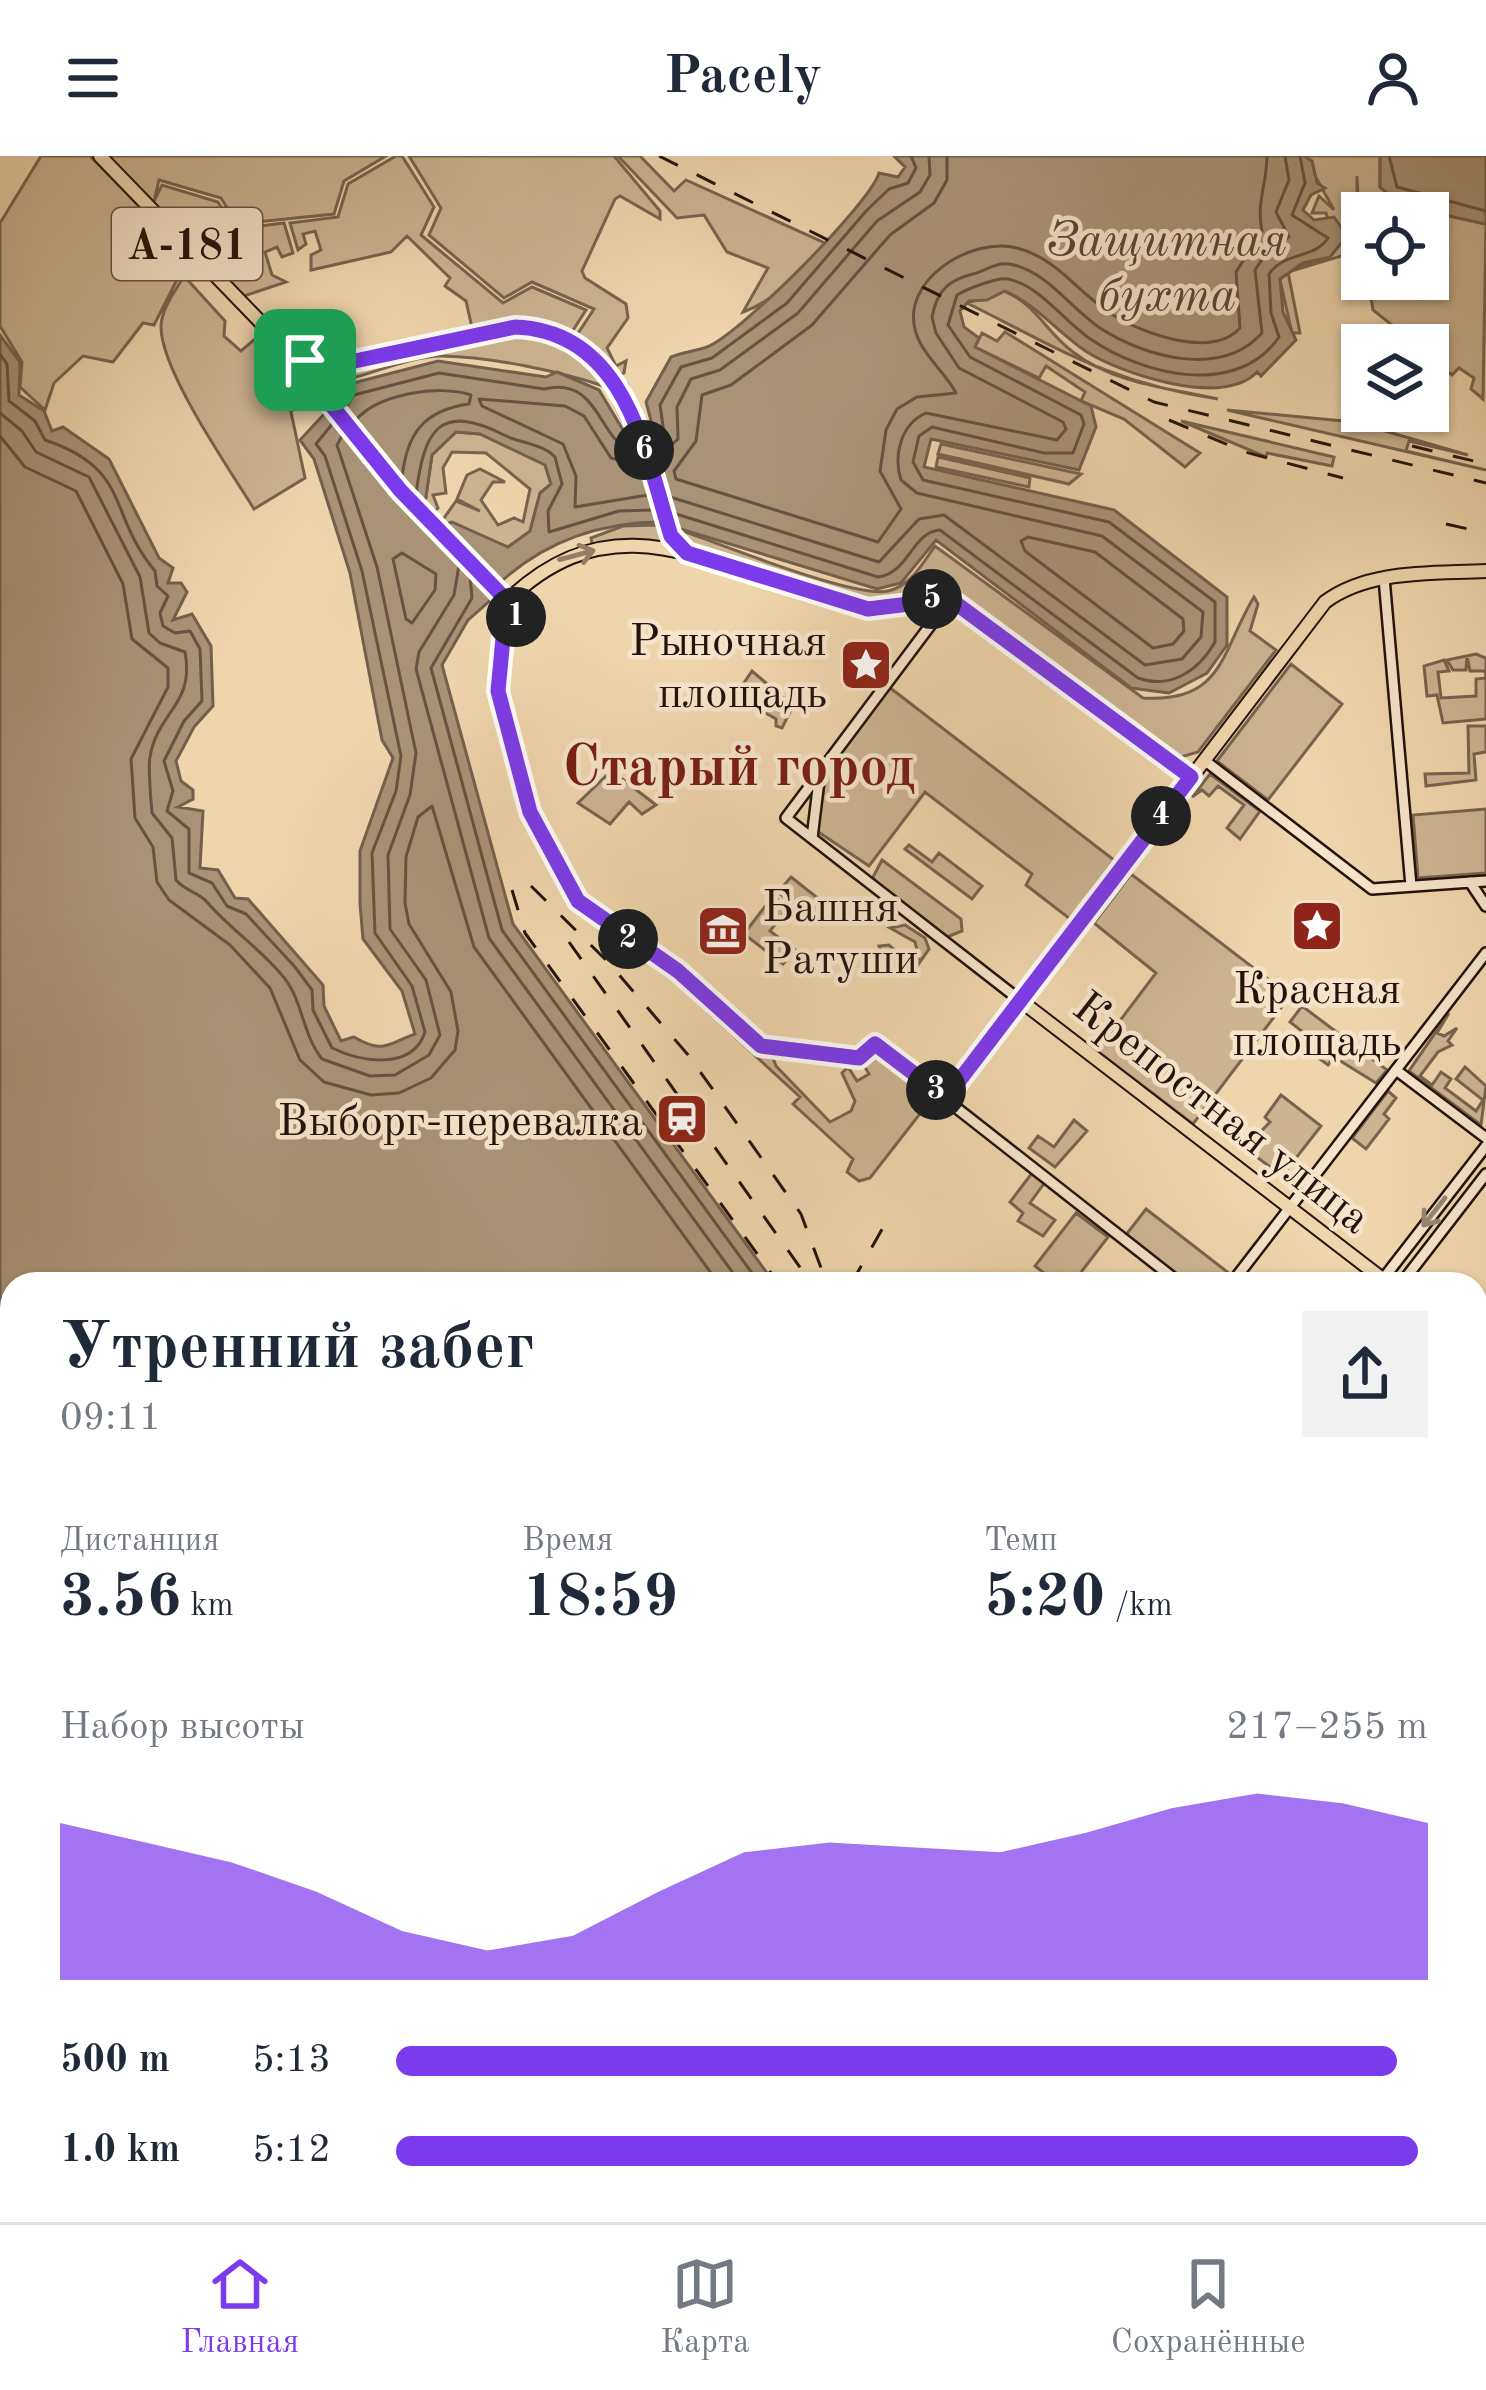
<!DOCTYPE html>
<html lang="ru">
<meta charset="utf-8">
<style>
:root{--surface:#fff;--page:#f2f2f3;--text:#1f2937;--muted:#747a83;--line:#e0e1e3;--accent:#7c3aed}
body{margin:0;font-family:"Old Standard TT",serif;background:var(--page);color:var(--text);height:100vh;display:flex;flex-direction:column;font-size:45px;white-space:nowrap}
*{box-sizing:border-box;margin:0}
p{font-size:39px;color:var(--muted)}
.icon{flex:none;width:66px;height:66px;fill:none;stroke:currentColor;stroke-width:2;stroke-linecap:round;stroke-linejoin:round}
.map{position:relative;flex:1;overflow:hidden}
.details{position:absolute;left:0px;top:1116px;width:1488px;height:951px;display:flex;flex-direction:column;background:var(--surface);border-radius:36px 36px 0 0;box-shadow:0 3px 9px #0004}
.details>*{flex:none}
.controls{position:absolute;left:1341px;top:36px;display:grid;gap:24px}
.controls a{display:grid;place-items:center;width:108px;height:108px;border-radius:0px;background:var(--surface);box-shadow:0 3px 9px #0004;font-size:60px}
.pin{position:absolute;display:grid;place-items:center;width:102px;height:102px;color:#fff;margin:-51px;border-radius:24px;box-shadow:0 6px 18px #0006}
.km{position:absolute;width:60px;height:60px;margin:-30px;border-radius:50%;background:#222;color:#fff;font-size:33px;line-height:60px;text-align:center}
.round{display:grid;place-items:center;flex:none;width:126px;height:126px;border-radius:0px;background:var(--page)}
.summary{display:flex;align-items:center;justify-content:space-between;height:204px;padding:0 60px}
h1{font-size:66px;font-weight:700;line-height:90px}
.figures{display:grid;grid-template-columns:repeat(3,1fr);gap:18px;height:204px;padding:12px 60px}
.figures div{display:grid;align-content:center}
.figures b{font-size:60px;font-weight:700}
.figures small{font-size:33px;font-weight:400}
.figures p{font-size:33px}
.chart{height:336px;padding:24px 60px}
.chart p{display:flex;justify-content:space-between}
.chart svg{width:100%;height:216px;margin-top:12px;fill:var(--accent);opacity:.7}
ul{padding:0 60px;list-style:none;font-size:39px}
li{display:grid;grid-template-columns:192px 144px 1fr;align-items:center;height:90px}
li i{height:30px;border-radius:15px;background:var(--accent)}
header{display:flex;justify-content:space-between;align-items:center;height:156px;padding:0 60px;background:var(--surface);font-size:54px;font-weight:700}
.tab-bar{display:flex;justify-content:space-around;align-items:center;height:168px;border-top:3px solid var(--line);background:var(--surface);font-size:33px;color:var(--muted)}
.tab-bar a{display:grid;justify-items:center;gap:6px}
.tab-bar .selected{color:var(--accent)}
.map>svg:first-child{display:block}
.green{fill:#ccb491;stroke:#77644e;stroke-width:3}
.water{fill:#a99376;stroke:#73604c;stroke-width:3;fill-rule:evenodd}
.lines{fill:none;stroke-linecap:round;stroke-linejoin:round}
.shore{stroke:#665341;stroke-width:3}
.secondary-casing{stroke:#22130c;stroke-width:14}
.primary-casing{stroke:#22130c;stroke-width:16}
.secondary{stroke:#f5e4c9;stroke-width:9}
.primary{stroke:#efd5ac;stroke-width:12}
.rail{stroke:#22130c;stroke-width:3;stroke-dasharray:21 21;stroke-linecap:butt}
.oneway{stroke:#937e64}
.oneway2{stroke:#968674}
.route-casing{stroke:#fff;stroke-width:24}
.route{stroke:#7c3aed;stroke-width:15}
.labels{text-anchor:middle;stroke-width:9;stroke-linejoin:round;paint-order:stroke}
.shield{fill:#f5e4c9;stroke:#615245;stroke-width:3}
.shield-label{font-size:42px;font-weight:bold;fill:#22130c}
.poi-label{font-size:45px;fill:#22130c;stroke:#f5e4c9;text-anchor:end}
.street-label{font-size:45px;fill:#22130c;stroke:#f5e4c9}
.water-label{font-size:48px;font-style:italic;fill:#584636;stroke:#f5e4c9}
.district-label{font-size:57px;font-weight:bold;fill:#7a1f14;stroke:#f5e4c9}
</style>
<header><svg class="icon" aria-label="menu" viewBox="0 0 24 24"><path d="M4 6h16M4 12h16M4 18h16"/></svg>Pacely<svg class="icon" aria-label="person" viewBox="0 0 24 24"><circle cx="12" cy="8" r="4"/><path d="M4 21q1-7 8-7t8 7"/></svg></header>
<div class="map">
<svg width="1486" height="2066" viewBox="0 0 1486 2066">
<rect width="100%" height="100%" fill="#efd5ac"/>
<filter id="stains"><feTurbulence type="fractalNoise" baseFrequency=".00167" numOctaves="4"/><feColorMatrix values="0 0 0 0 .2 0 0 0 0 .09 0 0 0 0 .02 0 0 0 .5 -.17"/></filter>
<radialGradient id="worn" r=".72"><stop offset=".6" stop-color="#630" stop-opacity="0"/><stop offset="1" stop-color="#630" stop-opacity=".3"/></radialGradient>
<path class="green" d="M41,0H90L170,82L165,89L184,110L154,169L143,167L113,206L83,200L54,227L45,254L20,231L22,206L0,170V67Z
M108,0H386L344,25L334,58L237,68L221,42L159,24L154,45L162,29L218,46L235,73L284,67L293,97L282,101L277,91L265,96L272,119L286,126L244,140Z
M396,0H402L434,51L421,79L503,147L532,131L586,154L568,182L525,167L473,176L466,145L445,130L450,122L407,80L391,96L311,114V99L321,94L315,75L303,78L306,88L298,94L290,67L338,61L348,28Z
M409,0H614L660,55V63L620,40L615,43L582,115L585,122L626,148L628,162L607,192L616,210L626,205L624,217L619,219L573,185L594,153L532,126L504,142L429,79L441,52Z
M618,0H640L674,35L686,24L827,88C801,113 778,144 743,156L768,112L727,96L704,59L677,62Z
M1304,0H1380V31C1409,52 1450,60 1486,68L1483,243L1471,233L1474,222L1459,212L1452,219L1428,200V189H1417L1373,154L1368,123H1428V57H1362L1360,82L1357,20V82L1348,83V98L1288,116L1300,177H1292L1280,124C1293,106 1311,109 1330,101L1336,92L1326,57H1312L1319,40L1334,54Z
M184,120L225,165L224,180L241,195L262,177L311,232L291,256L305,322L254,353C230,314 161,215 161,171C161,153 176,134 184,120Z
M1004,135C1037,149 1045,175 1073,196C1114,228 1170,232 1218,243C1111,227 1061,194 967,147Z
M1005,176L1200,297L1185,311L1124,263L1081,245L1085,236L1046,210L1039,222L975,191L982,177L997,185Z
M507,177C575,186 605,207 632,271L626,272L606,231C564,216 492,201 442,200C413,200 377,216 349,223L343,213Z
M1227,254L1354,266L1468,299L1409,285L1406,295L1486,314Z
M1181,265L1334,301L1332,310L1267,297L1266,301Z
M456,276L480,278L545,308L551,328L540,337L530,376L508,391L439,370L433,363L444,362L456,345L480,355L457,343L467,319L480,313L505,326H493L481,344L498,369L514,362L523,366L530,333L486,297L452,296L443,312L446,337L433,339L438,352L429,360L424,354L432,299Z
M941,288L1081,318L1069,328L938,298Z
M938,301L1030,322L1029,331L936,311Z
M660,369L666,380L659,386L592,388L591,382L623,370Z
M675,372C710,384 854,443 888,435C911,430 922,408 935,390L1143,542C1224,547 1221,495 1254,441L1258,448L1250,475L1276,494L1198,596L1174,603L928,421L898,445L874,446L686,389Z
M1476,498L1486,502V563L1443,567L1437,539L1427,540L1424,510L1444,504L1449,515L1438,516L1441,542L1476,540V523L1486,522L1485,515H1470L1467,500L1466,514H1453L1447,504Z
M1291,508L1342,548L1268,644L1217,605Z
M752,515L793,550L782,572L776,570V563L735,540Z
M889,531L1114,704L1070,763L1026,729L1032,718L925,636L869,710L817,675L826,617Z
M1468,570H1486V596L1474,598L1476,624L1426,630L1425,618L1469,617Z
M1210,618L1260,655L1240,683L1227,672L1244,649L1218,630L1209,640L1202,634L1192,641Z
M617,619L656,649L642,658L629,646L610,668L578,647L606,620Z
M1486,653V717L1418,722L1413,659Z
M909,689L932,706L939,697L982,730L972,743L905,693Z
M882,704L961,763L962,775L947,781L872,723Z
M1131,718L1290,840L1193,968L1097,895L1156,817L1094,767Z
M791,721L829,751L817,767L778,736Z
M773,740L788,752L770,775L795,794L783,808L744,778Z
M905,769L925,782L929,793L915,813L901,814L884,802L879,790L889,789L904,803H919L915,786L890,772Z
M660,812L679,822L758,894L771,897L776,910L830,966L851,955L855,945L842,917L848,911L857,925L869,918L863,908L876,897L933,941L870,1022L859,1025L847,1016L853,1003L793,948L800,941Z
M1302,850L1387,914L1376,927L1334,901L1328,909L1317,901L1321,890L1290,866Z
M1449,857L1437,877L1444,880L1457,872L1448,885L1452,889L1438,896L1420,920L1432,929L1441,916L1451,923L1445,932L1476,955L1483,944L1456,923L1465,911L1486,930L1481,969L1409,915Z
M1388,935L1396,942L1384,958L1389,963L1366,993L1352,982Z
M1281,939L1321,970L1282,1020L1245,992L1270,966L1265,961Z
M1074,964L1087,975L1055,1011L1029,992L1038,980L1054,991Z
M1032,1017L1045,1026L1030,1047L1055,1064L1043,1080L1018,1065L1023,1057L1010,1046Z
M1146,1053L1230,1118L1223,1128H1188L1125,1080Z
M1076,1057L1108,1081L1072,1128H1058L1035,1110Z
M1476,1403L1486,1449V1723L1476,1704Z
M636,2055H1066L1076,2066H637Z"/>
<path class="water" d="M894,0H1304L1312,5L1317,27L1325,32L1311,39L1303,54L1314,64L1334,61L1347,80L1330,101L1303,107L1280,123L1283,156L1296,184L1261,220L1257,216C1223,252 1122,218 1087,196C1057,176 1037,149 1005,135L987,144L969,145L960,155L964,171L979,182L975,191L1091,250L1096,271L1079,314L931,283L924,311L1114,354L1227,441V489L1207,517L1169,537L1131,532L936,384L901,427L877,433L658,366C593,367 537,389 491,435L492,443L468,464L442,509L513,768L775,1128H12V2055H636L637,2066H0V179L20,206L19,239L44,255L52,275L63,271L109,303L159,402L173,412L168,427H181L187,436L173,464L192,458L211,490L213,550L194,571L176,605L181,625L193,634V643L178,651L203,655L200,712L218,714L235,742L248,743L323,829L324,850L341,885L354,881C384,899 389,887 415,878L402,835L363,783L360,748V695L393,602L382,584L350,417L314,303L300,284L338,243V231L438,205L546,221L557,216L599,234L626,279L641,281L653,272L646,246L671,201C683,196 696,195 707,191C739,179 870,48 879,17L898,21L905,11ZM456,276L480,278L545,309L551,328L540,337L530,375L508,391L452,366L438,370L424,354L432,299Z
M1486,0V68C1457,62 1399,51 1380,31V0Z
M1092,2055H1174L1217,2066H1106Z"/>
<g class="lines">
<path class="shore" d="M947,0V24L934,47L890,79L812,169L731,229L702,239L696,285L674,315L676,323L878,386L901,353L880,315L886,274L897,253L917,241L956,237C946,217 924,201 916,177C899,124 972,80 1017,92C1057,102 1079,138 1113,159C1144,178 1212,203 1240,172L1236,116L1262,75C1256,47 1267,27 1267,0
M1389,0L1397,31L1486,55
M0,198L7,208L9,245L35,265L45,284C132,313 107,358 155,415L157,430L168,440L160,457L163,470L175,477L190,475L200,493L202,545L184,565L164,605L173,635L167,655L189,673V717L212,727L227,750L246,758L295,811L312,834L313,854L332,892C359,905 412,916 425,876L412,830L375,777L372,697L396,635L401,600L362,415L325,300L316,288L333,267
M345,253L354,239L439,217L544,233C600,219 598,286 633,295
M0,257L22,275L36,296L89,321L140,421L149,477L160,487L185,496C195,549 157,556 150,601C148,609 151,647 152,657L172,682L176,724C185,735 198,736 206,745C229,772 257,790 281,818C303,842 301,876 322,903L370,920L395,919L429,899L440,879L426,824L390,773L388,699L410,639L416,597L377,411L337,289L343,278
M355,265C377,238 439,228 471,239L469,248C424,254 406,278 402,323
M0,280L25,311L76,335L123,428L132,483L168,512V531L131,603L135,662L153,691L157,726L169,744L230,789L270,832L300,904L324,926L371,939L399,937L431,922L455,894L458,875L451,836L409,768L405,747L406,701L418,661L432,650L474,791L719,1128
M651,290L664,277L660,249L681,211L712,202L787,147L867,54L889,33L908,27L916,12L911,0
M655,304L678,283L677,251L691,223L720,214L798,157L877,65L920,36L930,19L929,0
M638,309L611,302L584,260L565,250L479,243L482,250L563,288L576,320L575,351L648,339
M416,338C424,276 438,245 504,279C520,287 543,288 555,301L562,328L548,355L549,376L619,355L653,354
M667,340L879,406L919,363L944,359L1145,509L1182,503L1201,481L1203,456L1102,380L917,337L901,324C893,299 901,268 926,257L1057,284L1066,273L1063,266L959,212L936,177L932,161C937,135 948,124 973,118C985,115 996,106 1009,108C1046,114 1070,152 1100,172C1146,202 1222,222 1262,177L1255,114L1267,96L1289,81L1276,56L1289,24L1285,0
M673,357L878,421C909,417 912,376 940,374L1138,522C1171,534 1199,514 1215,486V446L1109,366L923,324L913,306L919,280L932,271L1044,297H1073L1084,268L1081,259L970,201L948,169L957,139C967,133 997,121 1008,123C1039,129 1064,165 1089,182C1143,220 1237,242 1279,181L1271,157L1269,118C1285,95 1315,103 1328,82L1292,59L1305,27L1300,0
M1028,381L1095,396L1183,463L1184,475L1173,488L1153,492L1025,395L1021,385Z
M402,397L436,418L435,434L412,467L406,463L393,403Z
M459,409L454,439L419,496L416,513L489,782L741,1128
M470,420L472,442L431,512L502,774L760,1128"/>
<g class="secondary-casing">
<path id="secondary" d="M1384,422L1411,730
M507,445L519,457L503,482L499,539L534,666L578,744L678,815L761,890L859,902L875,888L1181,1128
M1204,604L1372,733L1486,725
M812,682L820,616
M1470,726L1486,750
M1396,914L1486,982
M946,942L1021,845L786,662L950,443
M1383,1123L1486,990
M1231,1128L1486,797
M1401,1128L1486,1018
M1476,1720L1486,1741"/>
</g>
<g class="primary-casing">
<path id="primary" d="M100,0L272,178L400,334L507,445C630,326 738,433 868,453C896,457 921,440 950,443L1191,621
M297,201L336,209L507,172L551,178L593,202L622,232L671,380L683,394
M1389,1128L1021,845L1325,446C1369,413 1433,418 1486,415
M1476,1329L1486,1371
M1476,1368L1486,1412"/>
</g>
<use href="#secondary" class="secondary"/>
<use href="#primary" class="primary"/>
<path class="rail" d="M659,0L1154,246L1486,327
M1169,264L1245,296L1343,322
M1412,290L1486,308
M1446,368L1486,377
M531,730L608,806L689,900L801,1058L827,1128
M512,734L525,777L779,1128
M569,786L809,1124
M851,1128L885,1068
M1476,1863L1486,1866
M1476,1953L1486,1961
M1356,2055L1371,2066"/>
</g>
<defs><path id="oneway-shaft" d="M-6 0H5M1.5-3L5.5 0L1.5 3" fill="none" stroke-width="1.6" stroke-linecap="round" stroke-linejoin="round" transform="scale(3)"/></defs>
<use class="oneway" href="#oneway-shaft" transform="translate(577 399) rotate(-15)"/>
<use class="oneway2" href="#oneway-shaft" transform="translate(1434 1056) rotate(128)"/>
<g class="lines">
<g class="route-casing">
<path id="route" d="M515,171C626,175 645,296 671,380L687,397L868,453L950,443L1191,621L946,942L875,888L859,902L761,890L678,815L578,745L530,656L498,535L503,482L519,457L400,334L290,198L336,209Z"/>
</g>
<use href="#route" class="route"/>
</g>
<defs>
<g id="sight-square" transform="scale(2.7)"><rect x="-9" y="-9" width="18" height="18" rx="4" fill="#8f2418" stroke="#f5e4c9"/><path d="M0-6L1.8-2.2L6-1.7L2.9 1.2L3.7 5.4L0 3.3L-3.7 5.4L-2.9 1.2L-6-1.7L-1.8-2.2Z" fill="#fff"/></g>
<g id="museum-square" transform="scale(2.7)"><rect x="-9" y="-9" width="18" height="18" rx="4" fill="#8f2418" stroke="#f5e4c9"/><path d="M0-6L6-3V-2H-6V-3ZM-5-1h2V3h-2ZM-1-1h2V3h-2ZM3-1h2V3H3ZM-6 4H6V6H-6Z" fill="#fff"/></g>
<g id="station-square" transform="scale(2.7)"><rect x="-9" y="-9" width="18" height="18" rx="4" fill="#8f2418" stroke="#f5e4c9"/><path d="M-3-6H3Q5-6 5-4V2Q5 4 3 4L4.5 6H3L1.5 4h-3L-3 6H-4.5L-3 4Q-5 4-5 2V-4Q-5-6-3-6ZM-3.5-4v3h7v-3ZM-3.5 1v1.5H-2V1ZM2 1v1.5H3.5V1Z" fill="#fff"/></g>
</defs>
<g fill-rule="evenodd">
<use href="#sight-square" x="866" y="509"/>
<use href="#sight-square" x="1317" y="770"/>
<use href="#museum-square" x="723" y="775"/>
<use href="#station-square" x="682" y="963"/>
</g>
<g class="labels">
<rect class="shield" x="112" y="52" width="150" height="72" rx="9"/>
<g class="shield-label">
<text x="187" y="103">А-181</text>
</g>
<g class="poi-label">
<text x="827" y="499">Рыночная<tspan x="827" dy="52">площадь</tspan></text>
<text x="762" y="765" text-anchor="start">Башня<tspan x="762" dy="52">Ратуши</tspan></text>
<text x="1317" y="847" text-anchor="middle">Красная<tspan x="1317" dy="52">площадь</tspan></text>
<text x="643" y="979">Выборг-перевалка</text>
</g>
<g class="street-label">
<text transform="translate(1223 955) rotate(38)" y="16">Крепостная улица</text>
</g>
<g class="water-label">
<text x="1167" y="99">Защитная<tspan x="1167" dy="55">бухта</tspan></text>
</g>
<g class="district-label">
<text x="739" y="629">Старый город</text>
</g>
</g>
<rect width="100%" height="100%" filter="url(#stains)"/>
<rect width="100%" height="100%" fill="url(#worn)"/>
</svg>
<div class="controls">
<a><svg class="icon" aria-label="locate" viewBox="0 0 24 24"><circle cx="12" cy="12" r="6"/><path d="M12 2v4M12 18v4M2 12h4M18 12h4"/></svg></a>
<a><svg class="icon" aria-label="layers" viewBox="0 0 24 24"><path d="M12 4l9 5-9 5-9-5zM3 14l9 5 9-5"/></svg></a>
</div>
<div class="pin" style="left:305px;top:204px;background:#1e9e55"><svg class="icon" aria-label="arrive" viewBox="0 0 24 24"><path d="M6 21V4h12l-3 4 3 4H6"/></svg></div>
<b class="km" style="left:516px;top:461px">1</b>
<b class="km" style="left:628px;top:783px">2</b>
<b class="km" style="left:936px;top:934px">3</b>
<b class="km" style="left:1161px;top:660px">4</b>
<b class="km" style="left:932px;top:443px">5</b>
<b class="km" style="left:644px;top:294px">6</b>
<section class="details">
<div class="summary"><div><h1>Утренний забег</h1><p>09:11</p></div><a class="round"><svg class="icon" aria-label="share" viewBox="0 0 24 24"><path d="M12 15V3M7 8l5-5 5 5M5 13v7h14v-7"/></svg></a></div>
<div class="figures">
<div><p>Дистанция</p><b>3.56<small> km</small></b></div>
<div><p>Время</p><b>18:59</b></div>
<div><p>Темп</p><b>5:20<small> /km</small></b></div>
</div>
<div class="chart"><p><span>Набор высоты</span>217–255 m</p>
<svg viewBox="0 0 160 44" preserveAspectRatio="none"><path d="M0 44V12L10 16L20 20L30 26L40 34L50 38L60 35L70 26L80 18L90 16L100 17L110 18L120 14L130 9L140 6L150 8L160 12V44z"/></svg>
</div>
<ul>
<li><b>500 m</b>5:13<i style="width:97%"></i></li>
<li><b>1.0 km</b>5:12<i style="width:99%"></i></li>
</ul>
</section>
</div>
<nav class="tab-bar">
<a class="selected"><svg class="icon" aria-label="home" viewBox="0 0 24 24"><path d="M3 11l9-7 9 7M6 9v11h12V9"/></svg>Главная</a>
<a><svg class="icon" aria-label="map" viewBox="0 0 24 24"><path d="M3 6l6-2 6 2 6-2v14l-6 2-6-2-6 2zM9 4v14M15 6v14"/></svg>Карта</a>
<a><svg class="icon" aria-label="saved" viewBox="0 0 24 24"><path d="M7 4h10v16l-5-4-5 4z"/></svg>Сохранённые</a>
</nav>
